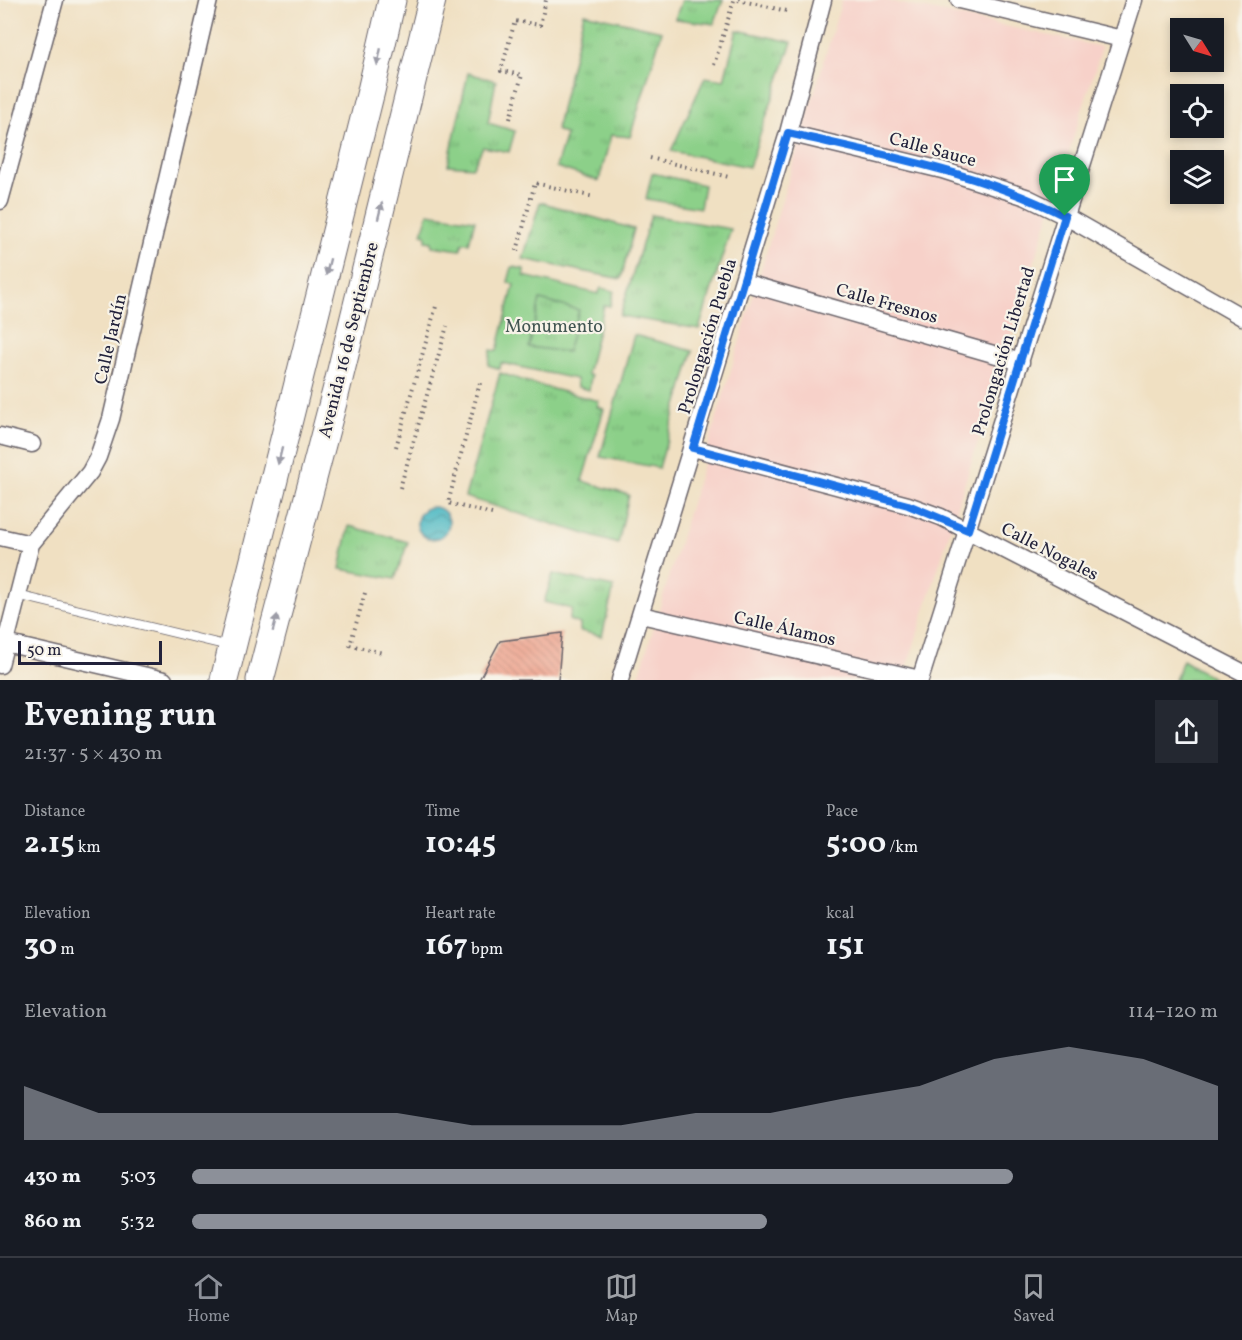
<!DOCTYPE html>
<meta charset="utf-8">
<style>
:root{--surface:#171b24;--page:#242831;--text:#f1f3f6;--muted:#9ea1a6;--line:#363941;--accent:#8c9099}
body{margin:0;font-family:Vollkorn,serif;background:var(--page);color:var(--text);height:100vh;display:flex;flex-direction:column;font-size:22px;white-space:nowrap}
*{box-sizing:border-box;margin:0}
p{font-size:20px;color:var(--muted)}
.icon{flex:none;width:33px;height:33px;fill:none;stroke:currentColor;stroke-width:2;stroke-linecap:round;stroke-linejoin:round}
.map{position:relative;height:680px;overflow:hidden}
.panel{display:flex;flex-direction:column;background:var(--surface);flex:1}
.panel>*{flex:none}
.needle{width:39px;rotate:127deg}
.controls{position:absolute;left:1170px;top:18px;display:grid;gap:12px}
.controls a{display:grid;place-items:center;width:54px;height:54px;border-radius:0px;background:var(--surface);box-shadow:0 3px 9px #0003;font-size:30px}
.scale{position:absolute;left:18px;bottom:15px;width:144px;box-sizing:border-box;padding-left:6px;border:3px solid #22223b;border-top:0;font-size:16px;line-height:21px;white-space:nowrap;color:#22223b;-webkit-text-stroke:4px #f7f3e8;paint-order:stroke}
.pin{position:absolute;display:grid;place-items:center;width:51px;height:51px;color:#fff;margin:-62px -26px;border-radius:50% 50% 50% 0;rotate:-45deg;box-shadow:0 0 6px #0007}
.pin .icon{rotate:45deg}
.round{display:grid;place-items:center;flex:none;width:63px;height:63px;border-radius:0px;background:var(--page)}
.overview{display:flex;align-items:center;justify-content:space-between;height:102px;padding:0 24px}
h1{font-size:33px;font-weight:700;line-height:45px}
.figures{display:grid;grid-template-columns:repeat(3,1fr);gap:9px;height:102px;padding:6px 24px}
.figures div{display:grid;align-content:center}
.figures b{font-size:30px;font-weight:700}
.figures small{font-size:16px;font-weight:400}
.figures p{font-size:16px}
.chart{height:168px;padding:12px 24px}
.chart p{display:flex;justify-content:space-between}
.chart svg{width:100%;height:108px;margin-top:6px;fill:var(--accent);opacity:.7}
ul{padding:0 24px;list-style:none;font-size:20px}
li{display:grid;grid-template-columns:96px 72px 1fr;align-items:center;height:45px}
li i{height:15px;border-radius:8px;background:var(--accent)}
.tabs{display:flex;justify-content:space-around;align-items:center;height:84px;border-top:2px solid var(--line);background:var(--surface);font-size:16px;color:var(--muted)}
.tabs a{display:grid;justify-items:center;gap:3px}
.tabs .selected{color:var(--accent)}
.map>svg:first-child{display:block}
.built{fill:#f7d1c9}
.green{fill:#8cd089;stroke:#577962;stroke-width:1.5}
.park{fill:url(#park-tufts);stroke:#577962;stroke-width:1.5}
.water{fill:url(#water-waves);stroke:#366d7f;stroke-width:1.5}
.building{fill:url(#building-back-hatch)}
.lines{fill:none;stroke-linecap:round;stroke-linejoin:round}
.service-casing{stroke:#6a646a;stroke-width:10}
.minor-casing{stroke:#6a646a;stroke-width:19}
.primary-casing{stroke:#6a646a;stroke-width:29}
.path{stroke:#6a646a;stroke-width:4;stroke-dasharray:1.5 4.5;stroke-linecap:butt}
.service{stroke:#fff;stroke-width:8}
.minor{stroke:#fff;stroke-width:16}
.primary{stroke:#fff;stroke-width:27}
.oneway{fill:#9c9ca7}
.route-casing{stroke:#fff;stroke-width:12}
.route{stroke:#1a73e8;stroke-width:8}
.labels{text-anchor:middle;stroke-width:4.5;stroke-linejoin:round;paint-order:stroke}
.street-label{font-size:18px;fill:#22223b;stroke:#f7f3e8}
.park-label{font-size:18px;fill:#425652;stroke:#f7f3e8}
</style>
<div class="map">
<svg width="1242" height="680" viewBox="0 0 1242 680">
<defs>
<pattern id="park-tufts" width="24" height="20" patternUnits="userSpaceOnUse" patternTransform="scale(1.5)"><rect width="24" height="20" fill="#8cd089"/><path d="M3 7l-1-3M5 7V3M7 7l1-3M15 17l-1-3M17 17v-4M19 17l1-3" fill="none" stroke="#78b277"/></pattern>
<pattern id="water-waves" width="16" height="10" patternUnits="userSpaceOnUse" patternTransform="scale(1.5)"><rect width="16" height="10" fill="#4ab8c3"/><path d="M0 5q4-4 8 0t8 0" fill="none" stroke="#3d95a0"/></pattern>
<pattern id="building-back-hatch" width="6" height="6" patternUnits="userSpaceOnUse" patternTransform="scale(1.5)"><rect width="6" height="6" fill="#ed9a83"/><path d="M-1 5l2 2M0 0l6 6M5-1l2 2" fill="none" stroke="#c07d6c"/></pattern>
</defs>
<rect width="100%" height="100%" fill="#f7f3e8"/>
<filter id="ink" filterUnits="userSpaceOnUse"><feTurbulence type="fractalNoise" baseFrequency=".0167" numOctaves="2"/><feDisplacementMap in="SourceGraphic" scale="12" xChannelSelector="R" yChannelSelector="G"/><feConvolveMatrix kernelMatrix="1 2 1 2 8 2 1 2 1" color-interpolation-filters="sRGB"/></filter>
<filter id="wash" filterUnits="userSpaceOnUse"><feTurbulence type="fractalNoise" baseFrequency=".008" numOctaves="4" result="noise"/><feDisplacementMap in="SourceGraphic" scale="24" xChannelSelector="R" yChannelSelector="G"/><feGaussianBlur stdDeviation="1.35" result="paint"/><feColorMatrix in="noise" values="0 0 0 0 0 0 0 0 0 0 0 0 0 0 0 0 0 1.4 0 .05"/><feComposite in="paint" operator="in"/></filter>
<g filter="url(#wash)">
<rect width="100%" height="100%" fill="#f0e0c2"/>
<path class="built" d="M842,0H884L1102,47L903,680H638Z"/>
<path class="green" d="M512,267L524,269V276L598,294L601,288L614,291L610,306H604L587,374L591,376L589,390L577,387L576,379L501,363L500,369L488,365L491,350L497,351L514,285L508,282Z"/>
<path class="park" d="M682,0H723L714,24L675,19Z
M584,13L662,31L630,137L611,135L599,181L556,167L566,135L556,130Z
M737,30L792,42L749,167L671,151L705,77L724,80Z
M468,73L496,81L488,123L515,131L509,152L483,147L473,167L448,165Z
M652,173L704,185L700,208L646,199Z
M540,202L634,229L621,279L523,259Z
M428,213L475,220L469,243H463L460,250L432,246V242L426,241V235L422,234Z
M651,215L731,229L699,329L620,316Z
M540,300L579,310L567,352L529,347Z
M634,335L693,351L659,468L600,457Z
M500,373L537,385L599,401L597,407L604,409L582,481L629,495L618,544L465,497Z
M349,526L408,542L395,579L340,569Z
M553,574L614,587L602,636L580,631V624L569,620L572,609L544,602Z
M1183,660L1216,680H1175Z"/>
<path class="water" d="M417 523a16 16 0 1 1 32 0a16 16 0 1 1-32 0Z"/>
<g id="blocks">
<path class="building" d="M562,633L558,680H479L500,641Z"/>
</g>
</g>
<g filter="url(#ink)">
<use href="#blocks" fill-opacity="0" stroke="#6a646a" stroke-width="1.5"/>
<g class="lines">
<g class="service-casing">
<path id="service" d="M17,595L229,646"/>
</g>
<g class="minor-casing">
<path id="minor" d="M959,0L1122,39
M788,133L942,170L1026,197L1065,216L1242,317
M0,201L55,0
M743,282L1021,362
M0,436L32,444
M693,448L908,505L941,517L1242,672
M0,537L31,544
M641,615L920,679
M5,643L164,680
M0,665L31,544L90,472L98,457L111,419L209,0
M620,680L788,133L823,0
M920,680L1134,0"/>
</g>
<g class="primary-casing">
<path id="primary" d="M224,680L371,91L392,0
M260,680L336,391L432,0"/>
</g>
<path class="path" d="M738,0L787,11
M714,65L734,0
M510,119L522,75L501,71L515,21L540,25L546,0
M650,158L729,177
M517,251L535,183L594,197
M480,383L448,503L496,515
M396,447L437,303
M400,488L447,326
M365,593L350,645L383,653"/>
<use href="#service" class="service"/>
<use href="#minor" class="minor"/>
<use href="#primary" class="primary"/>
</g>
<defs><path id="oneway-solid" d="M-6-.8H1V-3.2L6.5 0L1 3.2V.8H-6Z" transform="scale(1.5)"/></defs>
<g class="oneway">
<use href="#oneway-solid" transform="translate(379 57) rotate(102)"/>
<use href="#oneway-solid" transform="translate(380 211) rotate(-76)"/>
<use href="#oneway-solid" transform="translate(328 267) rotate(104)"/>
<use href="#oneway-solid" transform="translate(280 456) rotate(104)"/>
<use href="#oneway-solid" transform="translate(275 623) rotate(-75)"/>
</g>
</g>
<g class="lines" filter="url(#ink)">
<g class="route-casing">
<path id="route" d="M788,133C881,155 979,172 1065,216L968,530L908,505L693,448Z"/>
</g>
<use href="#route" class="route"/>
</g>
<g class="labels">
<g class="street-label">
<text transform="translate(933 149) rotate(15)" y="6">Calle Sauce</text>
<text transform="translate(887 303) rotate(16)" y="6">Calle Fresnos</text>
<text transform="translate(707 336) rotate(-73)" y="6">Prolongación Puebla</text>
<text transform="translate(110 339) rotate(-77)" y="6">Calle Jardín</text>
<text transform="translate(348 340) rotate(-76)" y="6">Avenida 16 de Septiembre</text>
<text transform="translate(1003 351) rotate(-73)" y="6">Prolongación Libertad</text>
<text transform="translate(1050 551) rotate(27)" y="6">Calle Nogales</text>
<text transform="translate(785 628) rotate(13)" y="6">Calle Álamos</text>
</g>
<g class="park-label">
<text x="554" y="332">Monumento</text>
</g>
</g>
</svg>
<div class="controls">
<a><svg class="needle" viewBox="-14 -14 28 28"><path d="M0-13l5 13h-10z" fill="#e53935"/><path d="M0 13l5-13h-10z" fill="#9ea1a6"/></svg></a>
<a><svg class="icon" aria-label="locate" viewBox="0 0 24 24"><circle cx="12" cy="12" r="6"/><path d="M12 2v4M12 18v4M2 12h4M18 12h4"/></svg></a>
<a><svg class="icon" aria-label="layers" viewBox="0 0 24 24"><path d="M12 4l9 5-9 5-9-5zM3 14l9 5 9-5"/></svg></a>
</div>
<div class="scale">50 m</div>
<div class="pin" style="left:1065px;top:216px;background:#1e9e55"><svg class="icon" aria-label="arrive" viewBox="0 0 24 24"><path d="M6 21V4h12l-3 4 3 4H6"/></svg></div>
</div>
<section class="panel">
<div class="overview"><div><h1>Evening run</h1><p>21:37 · 5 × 430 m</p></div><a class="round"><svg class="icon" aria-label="share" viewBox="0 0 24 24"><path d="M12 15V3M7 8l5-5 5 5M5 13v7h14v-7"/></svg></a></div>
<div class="figures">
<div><p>Distance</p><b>2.15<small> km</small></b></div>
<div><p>Time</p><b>10:45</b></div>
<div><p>Pace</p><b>5:00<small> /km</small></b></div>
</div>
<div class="figures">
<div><p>Elevation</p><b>30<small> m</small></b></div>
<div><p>Heart rate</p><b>167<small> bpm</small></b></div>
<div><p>kcal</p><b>151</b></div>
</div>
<div class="chart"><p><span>Elevation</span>114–120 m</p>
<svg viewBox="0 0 160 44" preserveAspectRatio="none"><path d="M0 44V22L10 33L20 33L30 33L40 33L50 33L60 38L70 38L80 38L90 33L100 33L110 27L120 22L130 11L140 6L150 11L160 22V44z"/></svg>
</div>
<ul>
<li><b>430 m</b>5:03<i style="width:80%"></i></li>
<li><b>860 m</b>5:32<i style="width:56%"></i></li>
</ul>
</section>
<nav class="tabs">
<a class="selected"><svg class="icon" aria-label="home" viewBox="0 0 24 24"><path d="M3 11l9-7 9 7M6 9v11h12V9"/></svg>Home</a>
<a><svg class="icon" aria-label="map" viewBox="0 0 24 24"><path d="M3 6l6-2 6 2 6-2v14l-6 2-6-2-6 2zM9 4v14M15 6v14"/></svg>Map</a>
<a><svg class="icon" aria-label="saved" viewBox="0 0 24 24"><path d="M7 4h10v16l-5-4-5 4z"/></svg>Saved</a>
</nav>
